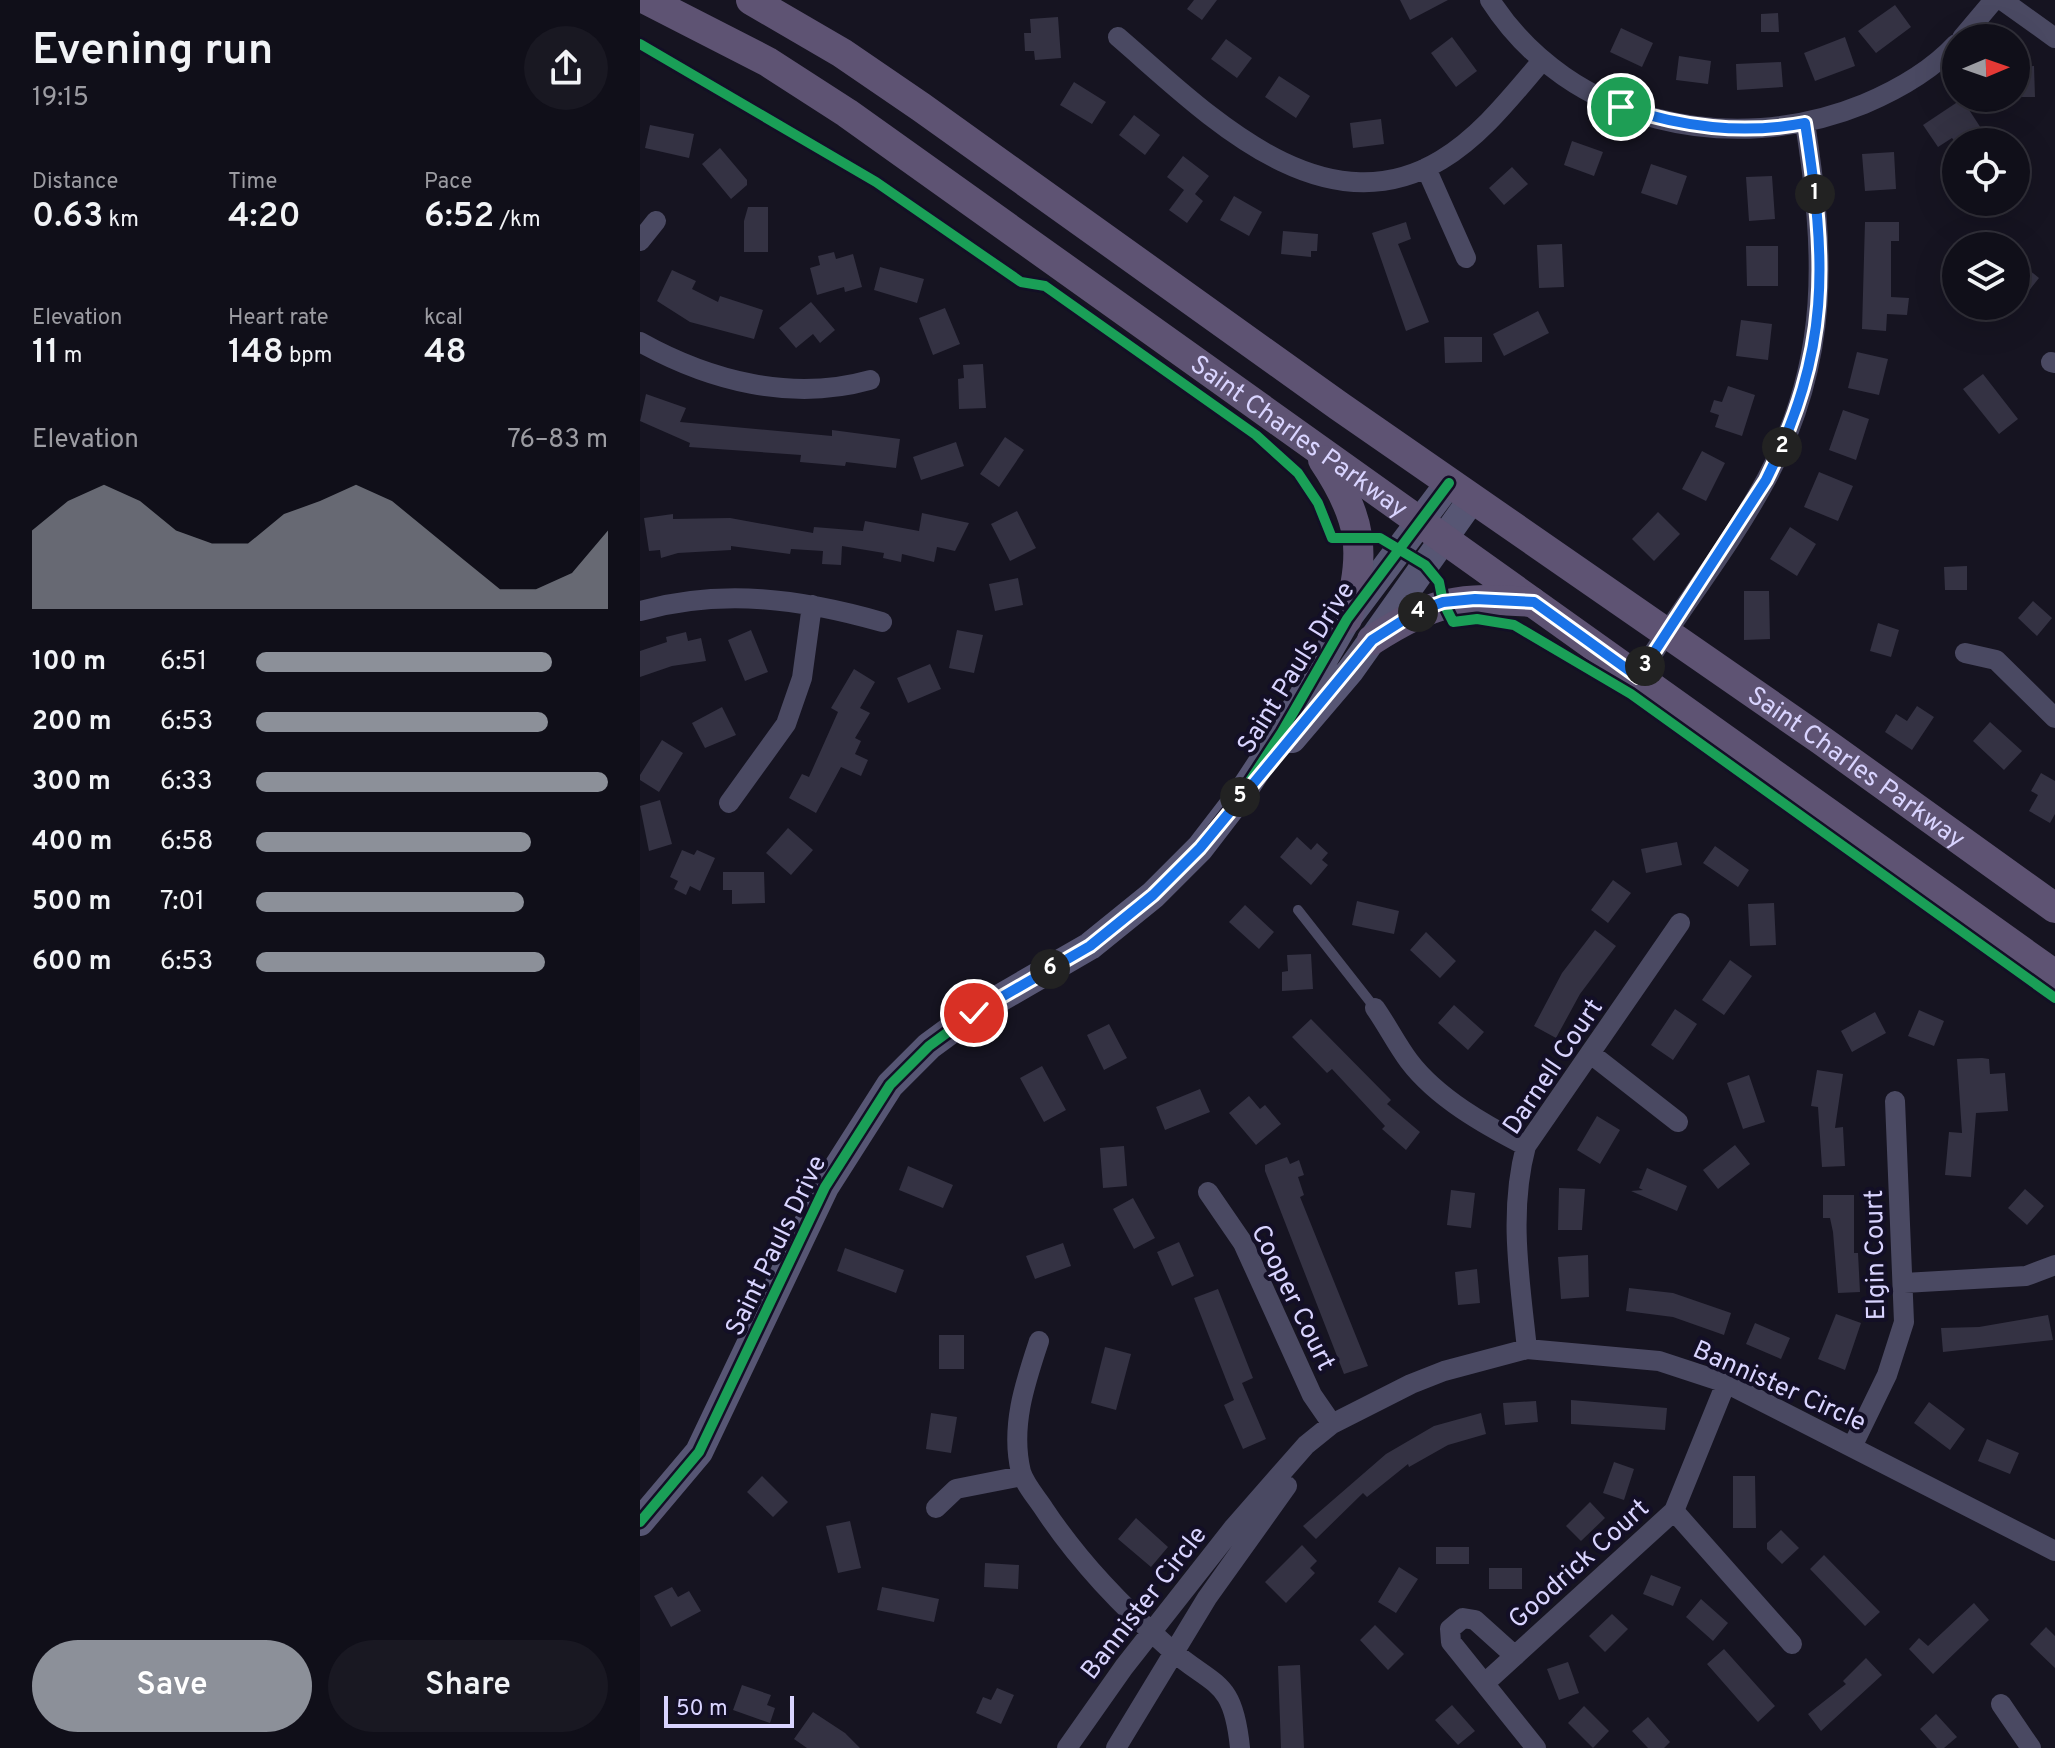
<!DOCTYPE html>
<meta charset="utf-8">
<style>
:root{--surface:#100f19;--page:#191822;--text:#f1f3f6;--muted:#9c9ca2;--line:#302f38;--accent:#8c9099}
body{margin:0;font-family:Overpass,sans-serif;background:var(--page);color:var(--text);height:100vh;display:flex;flex-direction:column;font-size:30px;white-space:nowrap}
*{box-sizing:border-box;margin:0}
p{font-size:26px;color:var(--muted)}
.icon{flex:none;width:44px;height:44px;fill:none;stroke:currentColor;stroke-width:2;stroke-linecap:round;stroke-linejoin:round}
.map{position:relative;flex:1;overflow:hidden}
.sheet{display:flex;flex-direction:column;background:var(--surface);width:640px}
.sheet>*{flex:none}
.needle{width:52px;rotate:88deg}
.controls{position:absolute;left:1302px;top:24px;display:grid;gap:16px}
.controls a{display:grid;place-items:center;width:88px;height:88px;border-radius:50%;background:var(--surface);box-shadow:0 8px 32px #0002,0 0 0 2px var(--line);font-size:40px}
.scale{position:absolute;left:24px;bottom:20px;width:130px;box-sizing:border-box;padding-left:8px;border:4px solid #d9d4ff;border-top:0;font-size:22px;line-height:28px;white-space:nowrap;color:#d9d4ff;-webkit-text-stroke:6px #130f26;paint-order:stroke}
.pin{position:absolute;display:grid;place-items:center;width:68px;height:68px;color:#fff;margin:-34px;border:4px solid #fff;border-radius:50%;box-shadow:0 2px 8px #0007}
.km{position:absolute;width:40px;height:40px;margin:-20px;border-radius:50%;background:#222;color:#fff;font-size:22px;line-height:40px;text-align:center}
.round{display:grid;place-items:center;flex:none;width:84px;height:84px;border-radius:42px;background:var(--page)}
.headline{display:flex;align-items:center;justify-content:space-between;height:136px;padding:0 32px}
h1{font-size:44px;font-weight:600;line-height:60px}
.figures{display:grid;grid-template-columns:repeat(3,1fr);gap:12px;height:136px;padding:8px 32px}
.figures div{display:grid;align-content:center}
.figures b{font-size:34px;font-weight:600}
.figures small{font-size:22px;font-weight:400}
.figures p{font-size:22px}
.chart{height:224px;padding:16px 32px}
.chart p{display:flex;justify-content:space-between}
.chart svg{width:100%;height:144px;margin-top:8px;fill:var(--accent);opacity:.7}
.action{display:flex;gap:16px;margin-top:auto;padding:16px 32px}
.action a{flex:1;height:92px;border-radius:48px;background:var(--accent);color:#fff;font-size:32px;font-weight:600;line-height:92px;text-align:center}
.action a+a{background:var(--page);color:var(--text)}
ul{padding:0 32px;list-style:none;font-size:26px}
li{display:grid;grid-template-columns:128px 96px 1fr;align-items:center;height:60px}
li i{height:20px;border-radius:10px;background:var(--accent)}
main{display:flex;flex:1;min-height:0}
.map>svg:first-child{display:block}
.building{fill:#343243}
.lines{fill:none;stroke-linecap:round;stroke-linejoin:round}
.lane{stroke:#4a4962;stroke-width:10}
.street{stroke:#4a4962;stroke-width:20}
.secondary{stroke:#575674;stroke-width:28}
.primary{stroke:#5e5373;stroke-width:30}
.cycleway-casing{stroke:#130f26;stroke-width:15}
.cycleway{stroke:#1a9f57;stroke-width:10}
.route-casing{stroke:#fff;stroke-width:16}
.route{stroke:#1a73e8;stroke-width:10}
.labels{text-anchor:middle;stroke-width:8;stroke-linejoin:round;paint-order:stroke}
.street-label{font-size:26px;fill:#d9d4ff;stroke:#130f26}
</style>
<main>
<section class="sheet">
<div class="headline"><div><h1>Evening run</h1><p>19:15</p></div><a class="round"><svg class="icon" aria-label="share" viewBox="0 0 24 24"><path d="M12 15V3M7 8l5-5 5 5M5 13v7h14v-7"/></svg></a></div>
<div class="figures">
<div><p>Distance</p><b>0.63<small> km</small></b></div>
<div><p>Time</p><b>4:20</b></div>
<div><p>Pace</p><b>6:52<small> /km</small></b></div>
</div>
<div class="figures">
<div><p>Elevation</p><b>11<small> m</small></b></div>
<div><p>Heart rate</p><b>148<small> bpm</small></b></div>
<div><p>kcal</p><b>48</b></div>
</div>
<div class="chart"><p><span>Elevation</span>76–83 m</p>
<svg viewBox="0 0 160 44" preserveAspectRatio="none"><path d="M0 44V20L10 11L20 6L30 11L40 20L50 24L60 24L70 15L80 11L90 6L100 11L110 20L120 29L130 38L140 38L150 33L160 20V44z"/></svg>
</div>
<ul>
<li><b>100 m</b>6:51<i style="width:84%"></i></li>
<li><b>200 m</b>6:53<i style="width:83%"></i></li>
<li><b>300 m</b>6:33<i style="width:100%"></i></li>
<li><b>400 m</b>6:58<i style="width:78%"></i></li>
<li><b>500 m</b>7:01<i style="width:76%"></i></li>
<li><b>600 m</b>6:53<i style="width:82%"></i></li>
</ul>
<div class="action"><a>Save</a><a>Share</a></div>
</section>
<div class="map">
<svg width="1415" height="1748" viewBox="0 0 1415 1748">
<rect width="100%" height="100%" fill="#161421"/>
<path class="building" d="M554,0H577L562,20L547,9Z
M760,0H808L770,20Z
M1255,5L1271,27L1236,53L1218,31Z
M1138,13L1139,32H1121V14Z
M418,17L421,58L395,60L394,51H385L384,33H391L390,19Z
M981,28L1013,43L1002,67L970,52Z
M812,37L837,71L816,87L791,53Z
M1205,37L1215,66L1175,81L1164,53Z
M586,39L612,58L597,78L571,59Z
M1039,56L1071,61L1068,84L1036,80Z
M1141,62L1143,87L1097,90L1096,64Z
M1394,66L1395,97H1376V67Z
M639,76L670,96L656,118L625,97Z
M434,82L466,102L452,124L420,105Z
M1322,99L1350,142H1315L1312,138L1298,147L1283,125Z
M494,115L520,135L505,155L479,135Z
M741,119L744,144L713,148L710,123Z
M10,125L54,134L49,158L5,148Z
M932,141L963,152L954,176L924,165Z
M80,148L107,180V185L91,199L62,164Z
M1254,152L1256,189L1225,191L1222,154Z
M543,156L569,176L555,194L563,201L547,223L529,210L544,190L527,177Z
M1011,164L1047,176L1037,205L1001,193Z
M872,167L888,184L864,205L849,188Z
M1132,176L1135,219L1109,221L1106,177Z
M594,196L622,212L609,236L580,220Z
M108,207H128V252H104V221Z
M766,222L771,239L758,244L789,322L766,331L732,233Z
M1225,222H1259V241H1251V297L1269,298L1267,315L1247,314L1246,331L1222,329Z
M643,231L678,234L677,251H671V257L641,254Z
M922,244L924,287L899,288L897,245Z
M1106,246H1138V286H1107Z
M194,252L196,259L213,254L222,287L205,292L204,287L177,295L170,268L180,265L178,256Z
M1383,265L1399,278L1376,307V274Z
M240,267L284,279L277,303L234,290Z
M32,270L56,281L52,289L78,302L80,296L123,310L114,339L50,322L17,301Z
M171,302L195,330L180,343L173,334L156,348L139,328Z
M305,308L320,344L293,355L279,318Z
M898,311L909,333L864,356L853,334Z
M1101,320L1132,324L1128,360L1096,356Z
M804,337H842V362L805,363Z
M1217,352L1248,359L1239,395L1208,388Z
M343,364L346,408L319,409L318,379L324,378L323,365Z
M1343,374L1378,419L1359,434L1323,389Z
M1088,386L1115,395L1102,436L1075,427L1079,415L1070,412L1074,400L1082,402Z
M6,394L46,408L40,422L192,436V430L260,439L256,468L206,462L205,466L160,462L161,455L49,447L50,443L0,421Z
M1203,410L1229,419L1216,460L1189,450Z
M365,437L384,450L359,487L340,474Z
M316,442L324,466L281,480L273,457Z
M1062,451L1085,463L1066,501L1042,489Z
M1179,472L1213,486L1198,521L1164,507Z
M377,511L396,548L370,561L351,524Z
M1018,512L1040,534L1014,561L992,539Z
M282,513L329,523L315,551L297,547L294,562L262,554L261,562L243,558L244,553L202,546L201,565L182,564L183,551L151,549L150,554L91,546V550L38,553L21,558L20,550L9,551L4,518L33,514V519L90,518L173,533L174,527L223,531L225,521L279,531Z
M1150,527L1176,544L1157,576L1130,559Z
M1327,566V590H1305L1304,567Z
M378,578L383,605L355,611L349,584Z
M1104,591H1129L1130,639L1104,640Z
M1393,601L1412,618L1397,636L1378,618Z
M1238,623L1259,630L1251,657L1230,651Z
M111,630L128,672L105,681L88,640Z
M317,630L343,635L334,673L309,668Z
M46,632L48,641L61,638L66,661L32,666L0,677V651L27,642L26,637Z
M290,664L301,689L268,703L257,678Z
M214,669L235,682L220,708L230,713L215,738L221,741L215,754L228,760L221,776L201,767L176,813L149,798L162,774L169,777L198,712L191,708Z
M1277,706L1294,717L1272,750L1245,732L1256,714L1267,721Z
M82,707L96,735L65,748L52,723Z
M1350,722L1382,751L1364,770L1333,741Z
M22,740L43,753L19,792L0,780V775Z
M1401,773L1415,781V814L1410,823L1389,811L1398,795L1391,791Z
M20,800L32,844L9,851L0,806Z
M148,828L173,850L151,875L126,853Z
M657,837L671,850L677,843L688,853L682,860L688,865L671,885L640,857Z
M1037,842L1042,865L1006,873L1001,849Z
M1075,846L1109,870L1098,887L1063,863Z
M42,850L54,855L57,850L75,858L60,891L50,886L46,895L34,889L38,881L30,877Z
M83,872H124L125,903L92,904V890H83Z
M973,880L991,893L968,923L951,910Z
M717,901L759,911L754,934L712,925Z
M1134,903L1136,945L1110,946L1108,904Z
M605,905L634,932L619,949L589,922Z
M955,930L976,946L940,994L916,1038L894,1026L922,973Z
M786,932L816,961L800,978L770,950Z
M671,954L673,989L642,991V972L648,971L647,955Z
M1090,960L1112,976L1084,1015L1062,1000Z
M814,1005L844,1032L828,1050L798,1023Z
M1035,1009L1057,1024L1033,1060L1011,1045Z
M1279,1010L1304,1021L1294,1046L1268,1036Z
M1235,1012L1246,1033L1212,1052L1201,1031Z
M671,1019L751,1100L747,1104L780,1132L766,1150L742,1129L745,1126L692,1069L687,1073L652,1037Z
M469,1024L487,1058L464,1070L447,1035Z
M1342,1058L1349,1059L1350,1074L1365,1073L1368,1111L1336,1113L1331,1177L1305,1175L1309,1132L1322,1133L1317,1059Z
M402,1066L426,1110L404,1122L380,1078Z
M1177,1070L1203,1074L1195,1128L1203,1127L1205,1166L1182,1167L1178,1107L1171,1106Z
M1109,1075L1125,1122L1103,1129L1087,1083Z
M560,1089L570,1112L525,1130L516,1107Z
M609,1096L620,1109L625,1105L641,1124L616,1145L589,1113Z
M957,1116L980,1130L960,1164L937,1150Z
M1095,1145L1110,1164L1078,1189L1063,1170Z
M484,1146L487,1186L463,1188L460,1148Z
M647,1157L650,1164L659,1160L664,1175L658,1177L664,1195L660,1197L728,1366L704,1374L625,1171V1165Z
M268,1166L313,1185L303,1208L259,1190Z
M1007,1168L1047,1186L1037,1211L991,1191L1003,1190L999,1188Z
M919,1188L945,1189L942,1230H918Z
M1385,1189L1404,1206L1387,1225L1368,1208Z
M811,1190L835,1193L831,1228L807,1225Z
M1183,1195H1214V1253H1218L1220,1292L1198,1293L1193,1232L1190,1218H1183Z
M493,1198L515,1238L494,1249L473,1209Z
M539,1242L554,1276L532,1286L517,1252Z
M423,1243L431,1266L395,1279L386,1256Z
M205,1248L264,1270L256,1293L197,1271Z
M948,1255L949,1297L921,1299L918,1257Z
M837,1269L840,1303L818,1305L815,1272Z
M989,1288L1033,1293L1091,1313L1084,1335L1033,1317L986,1311Z
M578,1289L613,1378L602,1383L626,1439L603,1449L584,1405L594,1400L554,1298Z
M1196,1314L1221,1323L1205,1370L1178,1359Z
M1408,1315L1413,1340L1303,1352L1301,1328L1339,1327Z
M1115,1323L1150,1338L1141,1359L1106,1344Z
M299,1335H324V1369H299Z
M465,1347L491,1354L476,1410L451,1403Z
M931,1400L1027,1408L1025,1430L931,1424Z
M896,1401L898,1422L865,1425L863,1403Z
M1289,1402L1325,1429L1310,1450L1274,1423Z
M291,1413L317,1417L311,1453L286,1449Z
M841,1413L846,1434L808,1445L769,1467L768,1464L727,1497L723,1493L676,1539L663,1526L746,1454L794,1426Z
M1347,1439L1379,1453L1370,1474L1338,1461Z
M974,1462L994,1469L984,1500L963,1493Z
M122,1476L148,1502L133,1517L107,1492Z
M1093,1476H1115L1116,1528H1093Z
M950,1502L965,1518L941,1541L926,1526Z
M496,1518L528,1547L511,1567L478,1539Z
M210,1521L221,1568L198,1573L186,1526Z
M1141,1530L1159,1548L1142,1564L1127,1549V1543Z
M662,1545L677,1561L670,1568L675,1573L646,1603L625,1582Z
M796,1547H829V1564H796Z
M1184,1555L1240,1612L1225,1626L1170,1569Z
M345,1563L379,1565L378,1589L344,1587Z
M759,1567L778,1579L756,1613L738,1602Z
M849,1568H882V1589H849Z
M1011,1575L1041,1587L1033,1606L1003,1594Z
M32,1587L38,1597L49,1591L61,1611L31,1627L14,1596Z
M242,1587L299,1599L294,1622L237,1610Z
M1061,1599L1088,1623L1073,1641L1046,1617Z
M1334,1603L1349,1620L1293,1674L1269,1649L1279,1638L1288,1646Z
M972,1614L988,1629L965,1652L949,1636Z
M735,1625L764,1654L748,1670L720,1640Z
M1406,1627L1415,1636V1668L1390,1644Z
M1084,1649L1135,1706L1118,1722L1067,1664Z
M1226,1658L1242,1675L1181,1731L1168,1714L1206,1684L1203,1681Z
M928,1662L939,1693L919,1700L907,1669Z
M660,1665L664,1748H641L638,1666Z
M102,1685L131,1695L127,1705L135,1708L130,1723L93,1710Z
M357,1688L374,1695L361,1724L336,1713L343,1697L351,1700Z
M812,1705L835,1731L818,1745L795,1720Z
M944,1706L969,1731L953,1748L928,1723Z
M173,1712L205,1733L220,1748H167L154,1739Z
M1296,1714L1317,1737L1304,1748H1297L1280,1729Z
M1008,1717L1030,1742L1024,1748H1008L992,1731Z"/>
<g class="lines">
<path class="lane" d="M658,910L735,1008"/>
<path class="street" d="M850,0C930,124 1092,158 1224,104C1257,90 1291,71 1316,44
M1362,0L1415,38
M478,37C563,110 680,233 801,160C841,136 871,97 901,62
M1322,38L1354,0
M786,168L826,258
M0,241L16,221
M0,342C70,381 152,402 230,380
M1411,362L1415,363
M0,611C83,588 161,599 242,622
M1325,653L1356,660L1415,718
M998,677C1039,610 1090,547 1127,478C1191,359 1185,251 1165,123
M89,803L146,724L162,678L172,605
M735,1008C747,1025 757,1045 769,1061C797,1098 845,1125 886,1146
M951,1054L1038,1122
M568,1192L603,1243L672,1395L692,1424
M1264,1283L1386,1276L1415,1265
M399,1341C385,1383 370,1427 381,1472C385,1485 397,1498 404,1509C440,1563 482,1606 530,1649C575,1688 593,1678 600,1748
M887,1349C880,1281 868,1213 886,1146L1040,923
M1213,1445L1247,1375L1264,1322L1255,1101
M296,1508L316,1489L382,1476
M1034,1511L1152,1644
M875,1656L835,1620L823,1618L810,1629L811,1642L896,1748
M845,1683L1034,1511L1086,1383
M1361,1704L1391,1748
M427,1748L484,1667L594,1527L666,1445L692,1424L771,1384L804,1371L887,1349L1019,1361L1086,1383L1415,1551
M476,1748L567,1598L647,1486"/>
<path class="secondary" d="M652,739L710,671L832,499
M0,1522L59,1452L185,1187L250,1085L289,1046L334,1013L450,946L513,895L560,848L600,796L642,732L707,619L809,483"/>
<g class="primary">
<path id="s1" d="M7,0L128,62L207,113L1415,975"/>
<path id="s2" d="M111,0L202,53L281,107L699,406L1181,740L1415,908"/>
<path d="M683,460C722,518 727,552 707,619"/>
<path d="M732,640C794,601 818,596 892,602"/>
</g>
<g class="cycleway-casing">
<path id="cycleway" d="M0,44L236,182L381,282L405,286L616,435L658,473L678,503L692,538H740L785,565L799,582L803,602L813,622L837,619L874,625L991,694L1415,998
M0,1522L59,1452L185,1187L250,1085L289,1046L334,1013L450,946L513,895L560,848L600,796L642,732L707,619L809,483"/>
</g>
<use href="#cycleway" class="cycleway"/>
</g>
<g class="lines">
<g class="route-casing">
<path id="route" d="M334,1013L450,946L513,895L560,848L732,640L776,612L803,602L835,599L894,602L998,677L1126,480C1191,349 1187,264 1165,123C1101,135 1043,127 981,107"/>
</g>
<use href="#route" class="route"/>
</g>
<g class="labels">
<g class="street-label">
<text dy="9" stroke="none"><textPath href="#s1" startOffset="786">Saint Charles Parkway</textPath></text>
<text transform="translate(655 667) rotate(-58)" y="9">Saint Pauls Drive</text>
<text dy="9" stroke="none"><textPath href="#s2" startOffset="1346">Saint Charles Parkway</textPath></text>
<text transform="translate(912 1066) rotate(-56)" y="9">Darnell Court</text>
<text transform="translate(135 1245) rotate(-64)" y="9">Saint Pauls Drive</text>
<text transform="translate(1234 1255) rotate(-91)" y="9">Elgin Court</text>
<text transform="translate(654 1297) rotate(64)" y="9">Cooper Court</text>
<text transform="translate(1140 1385) rotate(24)" y="9">Bannister Circle</text>
<text transform="translate(938 1563) rotate(-42)" y="9">Goodrick Court</text>
<text transform="translate(503 1602) rotate(-52)" y="9">Bannister Circle</text>
</g>
</g>
</svg>
<div class="controls">
<a><svg class="needle" viewBox="-14 -14 28 28"><path d="M0-13l5 13h-10z" fill="#e53935"/><path d="M0 13l5-13h-10z" fill="#9c9ca2"/></svg></a>
<a><svg class="icon" aria-label="locate" viewBox="0 0 24 24"><circle cx="12" cy="12" r="6"/><path d="M12 2v4M12 18v4M2 12h4M18 12h4"/></svg></a>
<a><svg class="icon" aria-label="layers" viewBox="0 0 24 24"><path d="M12 4l9 5-9 5-9-5zM3 14l9 5 9-5"/></svg></a>
</div>
<div class="scale">50 m</div>
<div class="pin" style="left:981px;top:107px;background:#1e9e55"><svg class="icon" aria-label="arrive" viewBox="0 0 24 24"><path d="M6 21V4h12l-3 4 3 4H6"/></svg></div>
<div class="pin" style="left:334px;top:1013px;background:#d93025"><svg class="icon" aria-label="check" viewBox="0 0 24 24"><path d="M5 12l5 5 9-10"/></svg></div>
<b class="km" style="left:1175px;top:194px">1</b>
<b class="km" style="left:1142px;top:447px">2</b>
<b class="km" style="left:1005px;top:666px">3</b>
<b class="km" style="left:778px;top:612px">4</b>
<b class="km" style="left:600px;top:797px">5</b>
<b class="km" style="left:410px;top:969px">6</b>
</div>
</main>
